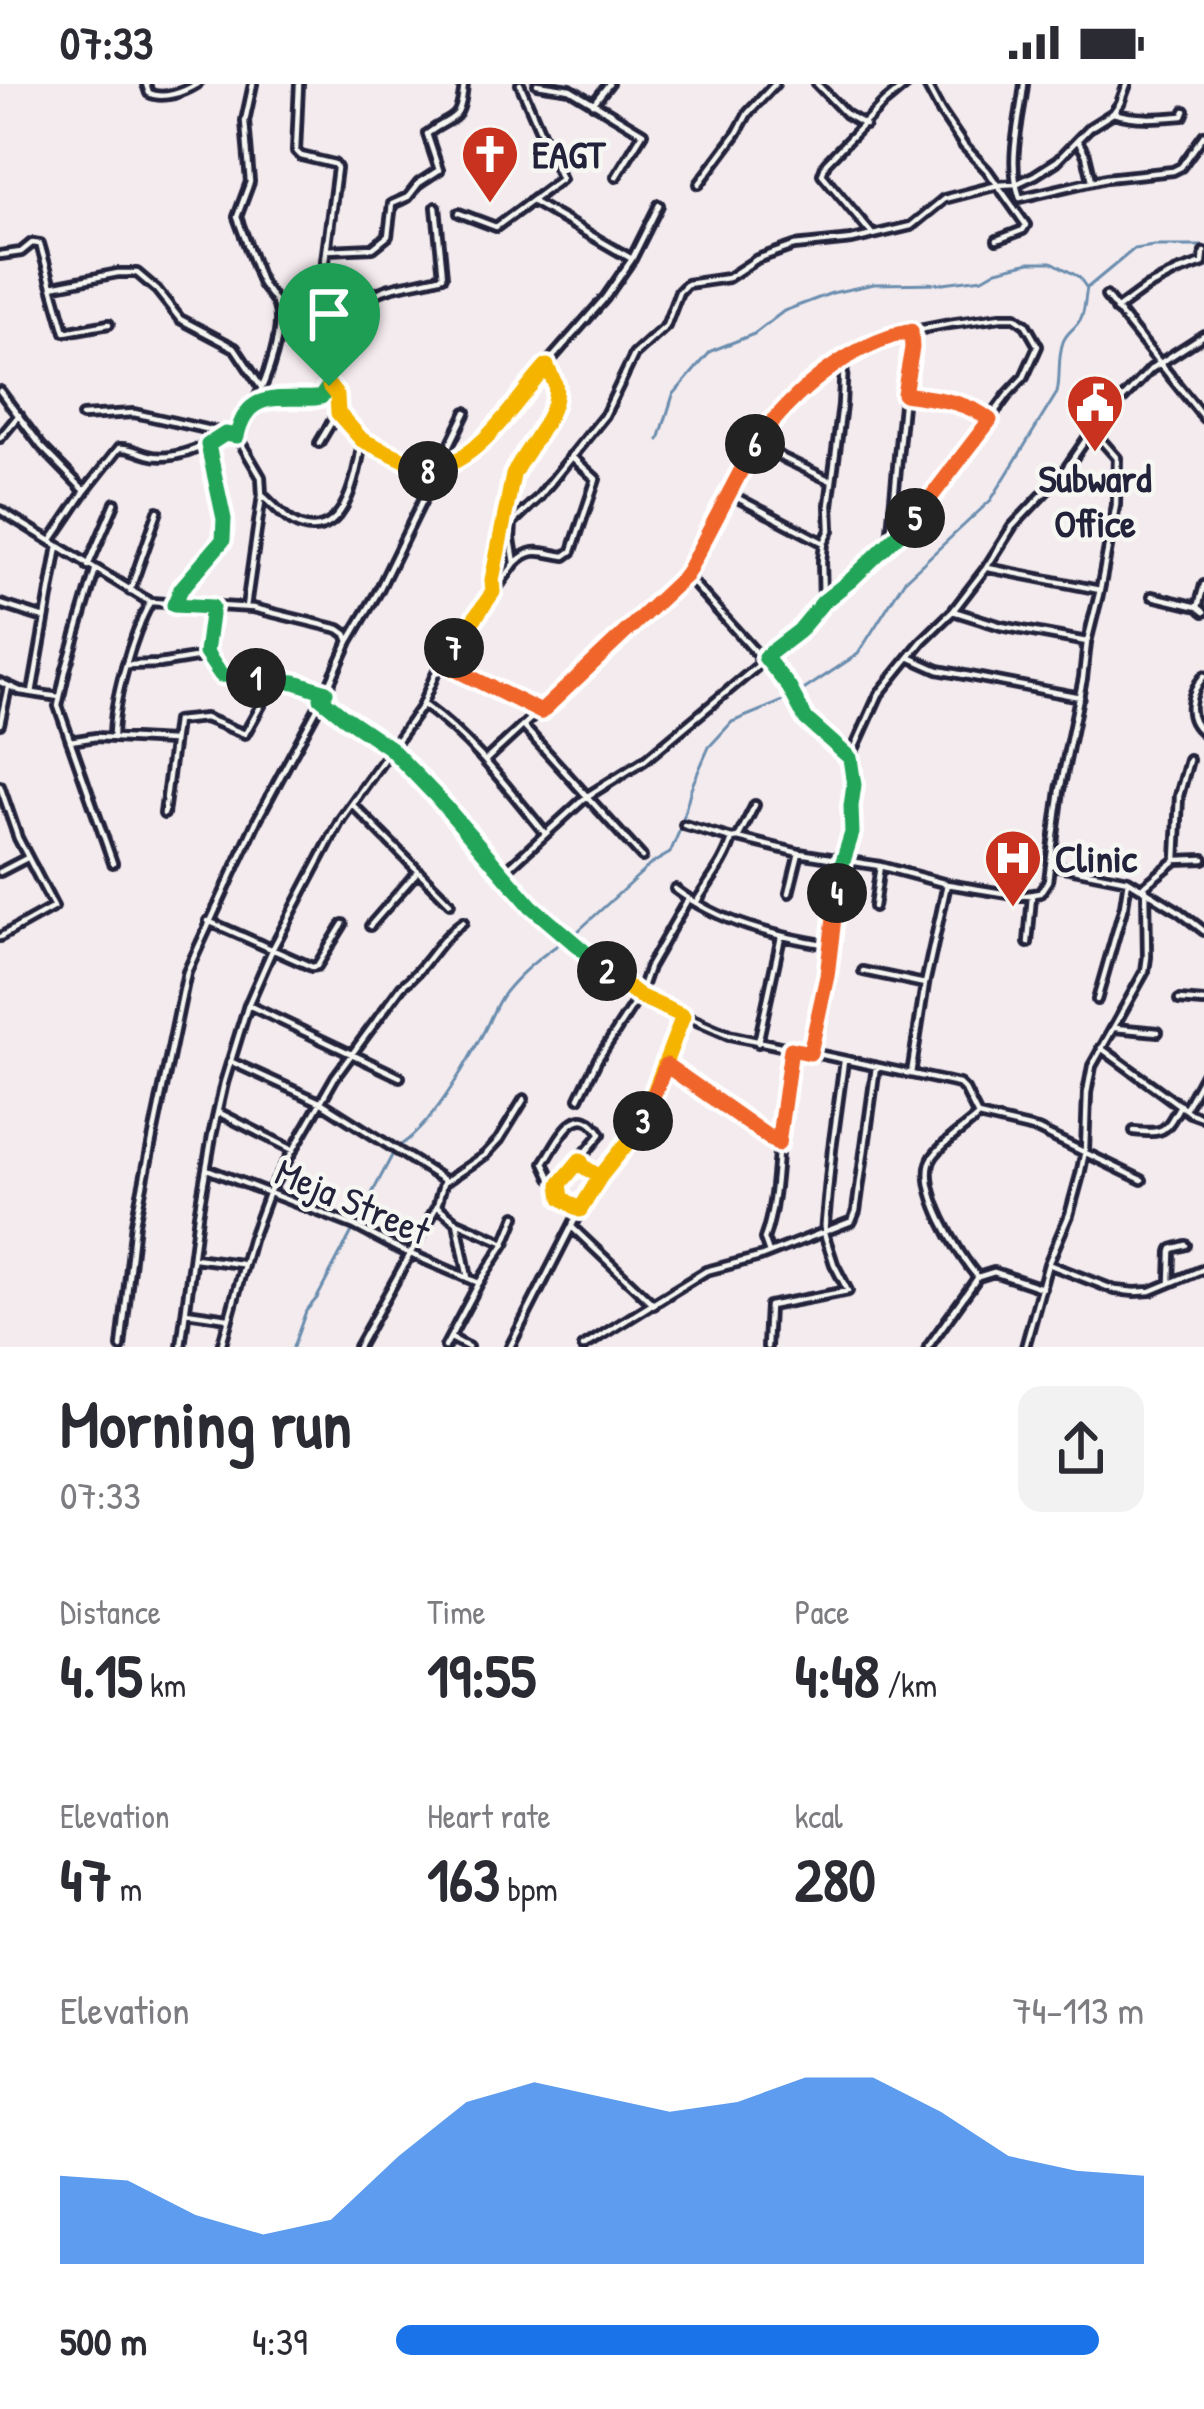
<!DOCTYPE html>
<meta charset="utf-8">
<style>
:root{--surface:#fff;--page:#f2f2f3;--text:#2b2b33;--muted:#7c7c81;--accent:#1a73e8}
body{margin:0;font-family:"Patrick Hand",sans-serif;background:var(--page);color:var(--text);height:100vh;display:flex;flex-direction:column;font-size:45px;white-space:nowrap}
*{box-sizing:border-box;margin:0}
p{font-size:39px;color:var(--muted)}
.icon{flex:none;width:66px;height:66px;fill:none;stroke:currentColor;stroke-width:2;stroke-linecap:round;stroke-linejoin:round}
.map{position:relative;height:1263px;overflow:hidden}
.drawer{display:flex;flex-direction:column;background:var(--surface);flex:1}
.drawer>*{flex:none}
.pin{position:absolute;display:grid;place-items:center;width:102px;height:102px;color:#fff;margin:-123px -51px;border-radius:50% 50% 50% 0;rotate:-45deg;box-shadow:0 0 12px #0007}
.pin .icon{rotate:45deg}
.km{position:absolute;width:60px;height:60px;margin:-30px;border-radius:50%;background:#222;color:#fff;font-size:33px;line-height:60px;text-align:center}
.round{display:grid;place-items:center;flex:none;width:126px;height:126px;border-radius:24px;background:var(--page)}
.headline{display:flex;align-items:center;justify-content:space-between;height:204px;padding:0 60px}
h1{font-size:66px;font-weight:700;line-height:90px}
.figures{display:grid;grid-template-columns:repeat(3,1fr);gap:18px;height:204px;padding:12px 60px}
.figures div{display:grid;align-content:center}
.figures b{font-size:60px;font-weight:700}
.figures small{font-size:33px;font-weight:400}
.figures p{font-size:33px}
.chart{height:336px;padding:24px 60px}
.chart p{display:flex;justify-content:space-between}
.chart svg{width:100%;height:216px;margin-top:12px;fill:var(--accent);opacity:.7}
ul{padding:0 60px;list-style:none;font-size:39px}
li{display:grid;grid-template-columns:192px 144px 1fr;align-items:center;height:90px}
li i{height:30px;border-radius:15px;background:var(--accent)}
.status{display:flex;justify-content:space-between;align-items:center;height:84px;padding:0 60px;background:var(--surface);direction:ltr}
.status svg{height:33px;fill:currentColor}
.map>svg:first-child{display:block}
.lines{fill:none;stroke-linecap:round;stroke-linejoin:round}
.stream{stroke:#6b8dae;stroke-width:3}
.street-casing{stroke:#22223b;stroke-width:14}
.street{stroke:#f6f6f2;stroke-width:4.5}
.split-1-casing{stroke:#fff;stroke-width:24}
.split-2-casing{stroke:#fff;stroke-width:24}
.split-3-casing{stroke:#fff;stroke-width:24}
.split-4-casing{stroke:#fff;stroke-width:24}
.split-5-casing{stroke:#fff;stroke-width:24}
.split-6-casing{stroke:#fff;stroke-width:24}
.split-7-casing{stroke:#fff;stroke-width:24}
.split-8-casing{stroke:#fff;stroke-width:24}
.split-9-casing{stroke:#fff;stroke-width:24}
.split-1{stroke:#22a559;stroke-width:15}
.split-2{stroke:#22a559;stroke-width:15}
.split-3{stroke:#f5b400;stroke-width:15}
.split-4{stroke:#f0652b;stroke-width:15}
.split-5{stroke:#22a559;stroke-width:15}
.split-6{stroke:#f0652b;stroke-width:15}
.split-7{stroke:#f0652b;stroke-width:15}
.split-8{stroke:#f5b400;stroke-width:15}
.split-9{stroke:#f5b400;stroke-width:15}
.labels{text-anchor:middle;stroke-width:9;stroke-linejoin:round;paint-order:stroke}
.poi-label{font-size:39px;font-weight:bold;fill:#22223b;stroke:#f6f6f2;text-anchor:start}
.street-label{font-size:39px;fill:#22223b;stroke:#f6f6f2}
</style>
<div class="status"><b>07:33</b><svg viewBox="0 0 49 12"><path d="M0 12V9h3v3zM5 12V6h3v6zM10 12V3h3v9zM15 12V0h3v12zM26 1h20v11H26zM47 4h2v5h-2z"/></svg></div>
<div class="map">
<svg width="1204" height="1263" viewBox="0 0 1204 1263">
<rect width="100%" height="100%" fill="#f4ebee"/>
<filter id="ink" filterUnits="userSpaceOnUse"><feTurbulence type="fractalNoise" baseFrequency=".00833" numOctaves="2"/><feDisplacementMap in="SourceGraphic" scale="24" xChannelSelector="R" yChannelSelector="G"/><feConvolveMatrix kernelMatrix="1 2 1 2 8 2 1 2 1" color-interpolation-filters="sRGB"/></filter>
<g filter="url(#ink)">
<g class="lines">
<path class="stream" d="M659,356L673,311L711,267L754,250L784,227L832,209L874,200L943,199L983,194L997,186L1030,178H1052L1079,193L1086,203
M577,848L651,780L670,769L681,743L691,704L709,663L732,638L793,613L858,570L904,497L991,416L1057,309C1061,292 1057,275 1063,258C1067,247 1076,245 1081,234C1085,226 1085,213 1087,204L1134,165L1154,162H1204
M293,1263L306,1227L317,1214L396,1064C431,1044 463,986 482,951C490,937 495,920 505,908C521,888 541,872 562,858"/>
<g class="street-casing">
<path id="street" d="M146,0L149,9C163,16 184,8 197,0
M537,0L570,5L643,49L616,93
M817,0L846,30L865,41
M926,0L941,28L964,62L987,86L1026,141L1023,146L997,156
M1024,0C1020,38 1007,77 1020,114L1106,94L1173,87L1181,83L1204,51
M593,20L609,0
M1113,29C1138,36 1158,34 1183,32L1185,27
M1078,57L1086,71L1092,96
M699,100L737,49L748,29L775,0
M533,118L632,175
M459,129L496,143L561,95L520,0
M872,150L822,90L826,79L884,19L907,0
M328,166L373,164L388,152L392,120L408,113L419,99L439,86L427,50C454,29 460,42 464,0
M0,171L21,168L32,159L40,160L52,202L118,189H137L157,206L180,235L235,264L261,303
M52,202L65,248L109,240
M1106,212L1204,334
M1116,226L1146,204L1177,188L1203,179L1204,168
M336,251C376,195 385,208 443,192L436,123
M0,307L41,362L85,407
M904,310C934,315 964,315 989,335
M255,319L267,314H316L321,312L329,302L335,251L325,177L337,84L334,80L301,72L296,67L299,0
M82,332L134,329L237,352
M0,354L19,331
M362,356L437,391
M757,357L783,374L831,397
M319,359L340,324L337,312L329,302
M441,383L460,374L508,333L531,298L605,214L632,175L659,121
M728,409L824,459
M262,411C273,420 287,438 301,442C347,457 358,384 362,356L338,329
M0,426L150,518L253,524L339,545L346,550L349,557L326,608L257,736L187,888L135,1139L121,1263
M51,457L85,407L119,364C131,363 136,368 148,371C172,378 205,363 225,350
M515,479L511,455L512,439L538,414L605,331L634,271L666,242L679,208L687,200L728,194L757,175L794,162L852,156L911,142L944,115L998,101L1016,100L1035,91L1057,77L1089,44L1113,29L1120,19L1127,0
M88,482L115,419
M988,484L1100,506
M95,487L66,585L58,622L113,779
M130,507L158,427
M493,508L492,495L513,391C524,366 560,330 555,301C555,299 548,285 547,283
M1152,512L1198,523L1204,528
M823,518L822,477L824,459L830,446L829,421L842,321L844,277
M0,520L44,534
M174,521L188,495L223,456L224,435L209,361
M246,523L262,411L261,393L237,352C240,337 249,330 255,318C267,296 285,245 277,222C274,212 266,208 261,198L237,133L250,98L245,37L253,0
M1198,523L1204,501
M953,527L1001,542L1087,558
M349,557L378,508L466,328
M206,569L221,591L295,598L324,607
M766,574L789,603L805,635L850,674
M911,574L938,586L1080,613
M761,576L799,547L823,518L890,457L904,310L912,264L911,247
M442,579L539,627
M128,581L159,580L201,573C212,561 211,539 212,523
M1204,592C1190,609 1183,634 1204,649
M0,598L20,607L59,613
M32,609L58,462
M321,614L343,632L390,665L438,713L531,822L639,912L729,951L911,990L925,900L947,800
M421,623L436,588L515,479C533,461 542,469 565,472L572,467L596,395L571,372
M0,640L8,603
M525,644L642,773
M113,654C113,616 132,552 150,518
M70,657L96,653L172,657
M486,676L686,491L757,357L785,323L808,301L875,258L903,249L949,240L1001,233H1015L1026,241L1038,262L1024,293L1009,309L917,432L890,457
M0,702L18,754L54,823L0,853
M353,721L450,819
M164,730L176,637L205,634L245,650L264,616L271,596
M684,741L732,755
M738,754L755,721
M1176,776L1179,712L1189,676
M1053,781L1128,796L1177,826L1204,847
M0,788L27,774
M503,789L586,713L645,676L760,580L758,571L686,491
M1143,803L1176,776L1204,775
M675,805C720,839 774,852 829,861
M789,809L799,769
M696,819C709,797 725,779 732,755L738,754L799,769L880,782L947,800L1021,812L1040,809L1048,797L1060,706L1083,594L1087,558L1100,506L1116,421L1117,374L1103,358L1089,351
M874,823L880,782
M208,837L312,883L317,882L343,840
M370,842L418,787
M1028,859L1032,812
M863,887L925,900
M1097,916L1124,822L1128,796
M1179,916L1204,918
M248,921L400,993
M1115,944L1158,948
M758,959L781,853
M1101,964L1190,1029L1204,1034
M810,968L827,892L839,790L852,749L854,701L850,674L879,610L922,557L953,527L986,484L1012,443L1063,389L1089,351L1151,285L1204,251
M232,978L322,1019L444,1096L437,1122L358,1263
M666,981L779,1060
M911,990L959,1000L965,1006L978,1032L1038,1046L1142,1096
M579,1014L598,975L639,912L649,883L688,815
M1185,1025L1204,990
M218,1028L293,1066
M976,1034C963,1046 943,1058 933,1073C915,1100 959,1172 978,1193
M1134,1047C1165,1050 1165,1048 1180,1021
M580,1076L584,1083L598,1092
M207,1085L355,1142L399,1165L479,1199
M445,1098L485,1071L499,1056L524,1015
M559,1100L551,1094L544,1079C558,1058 577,1011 601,1050L559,1100L562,1114L580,1126
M437,1122L457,1138L468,1194
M457,1138L505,1159
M573,1144L654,1221
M769,1169L764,1155C776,1124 777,1076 780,1042C782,1016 788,991 791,965
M194,1174L241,1180
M1048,1180L1115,1206L1135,1208L1151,1207L1204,1185
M1170,1199L1171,1168L1172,1165L1186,1161
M186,1228L228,1234
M451,1254L468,1263
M181,1263L198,1131L212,1052L224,999L248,921L273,864L341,735L421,623L425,622C473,657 507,703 544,748
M221,1263L251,1156L268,1110L335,993L402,902C426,885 438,855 463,838
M445,1263L479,1199L505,1159L516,1132
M510,1263L580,1126L600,1093L641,1042L684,932
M583,1263L706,1187L760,1173L852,1137L856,1127L876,983
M767,1263L769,1222L848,1207L834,1180L824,1149L832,1065L844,977
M928,1263L978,1193L994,1188L1042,1204
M1025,1263L1048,1180L1069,1131L1080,1091L1085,1067L1087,1009L1092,982L1145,887L1147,873L1146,805"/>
</g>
<use href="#street" class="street"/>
</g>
</g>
<g class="lines" filter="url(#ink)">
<g class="split-1-casing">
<path id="split-1" d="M256,594L221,591L206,569L212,523L174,521L181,505L223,456L224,435L208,361L225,350L237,352C247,305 279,316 316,314L321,313L329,302"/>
</g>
<g class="split-2-casing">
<path id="split-2" d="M256,594L295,598L326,608L321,614L343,632L390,664L437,713L531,822L607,887"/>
</g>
<g class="split-3-casing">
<path id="split-3" d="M607,887L639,912L683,932L641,1042L600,1093L584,1083L580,1076L560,1100L562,1114L580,1126L600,1093L641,1042L643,1037"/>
</g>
<g class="split-4-casing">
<path id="split-4" d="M643,1037L666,981L778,1060L791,965L810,969L827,892L837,809"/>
</g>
<g class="split-5-casing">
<path id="split-5" d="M837,809L839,790L852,749L851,722L854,701L850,674L806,635L789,603L765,573L799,547L823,518L851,496L915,434"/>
</g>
<g class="split-6-casing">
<path id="split-6" d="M755,360C793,308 848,261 911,247L912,264L904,310C935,315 965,316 990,336L915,434"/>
</g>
<g class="split-7-casing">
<path id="split-7" d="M454,564L442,579L541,628L686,491L755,360"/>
</g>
<g class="split-8-casing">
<path id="split-8" d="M428,387L437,391L441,383C485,370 517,314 547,282C548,285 554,297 555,300C561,329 524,366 513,391L492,496L493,508L454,564"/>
</g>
<g class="split-9-casing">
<path id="split-9" d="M329,302L337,312L338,329L362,356L428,387"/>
</g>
<use href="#split-1" class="split-1"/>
<use href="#split-2" class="split-2"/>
<use href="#split-3" class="split-3"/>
<use href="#split-4" class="split-4"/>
<use href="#split-5" class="split-5"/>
<use href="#split-6" class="split-6"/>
<use href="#split-7" class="split-7"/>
<use href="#split-8" class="split-8"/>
<use href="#split-9" class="split-9"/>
</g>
<defs>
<g id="church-pin" transform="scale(3)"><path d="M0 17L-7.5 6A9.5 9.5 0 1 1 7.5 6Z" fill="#c8321e" stroke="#f6f6f2"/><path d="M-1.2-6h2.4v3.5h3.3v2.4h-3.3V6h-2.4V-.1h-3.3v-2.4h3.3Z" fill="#fff"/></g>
<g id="civic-pin" transform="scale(3)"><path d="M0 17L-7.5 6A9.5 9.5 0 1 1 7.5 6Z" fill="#c8321e" stroke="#f6f6f2"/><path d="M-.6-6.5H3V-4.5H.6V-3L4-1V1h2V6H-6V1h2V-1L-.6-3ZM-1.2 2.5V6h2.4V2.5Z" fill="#fff"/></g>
<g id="hospital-pin" transform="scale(3)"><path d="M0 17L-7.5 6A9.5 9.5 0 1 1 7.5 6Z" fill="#c8321e" stroke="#f6f6f2"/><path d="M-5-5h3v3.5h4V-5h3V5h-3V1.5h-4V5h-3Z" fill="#fff"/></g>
</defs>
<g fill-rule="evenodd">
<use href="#church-pin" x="490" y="70"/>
<use href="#civic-pin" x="1095" y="319"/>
<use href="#hospital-pin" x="1013" y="774"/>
</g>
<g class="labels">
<g class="poi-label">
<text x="532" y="84">EAGT</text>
<text x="1095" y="408" text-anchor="middle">Subward<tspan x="1095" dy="45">Office</tspan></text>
<text x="1055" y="788">Clinic</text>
</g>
<g class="street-label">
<text transform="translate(353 1117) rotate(23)" y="14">Meja Street</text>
</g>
</g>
</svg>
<div class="pin" style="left:329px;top:302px;background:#1e9e55"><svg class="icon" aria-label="arrive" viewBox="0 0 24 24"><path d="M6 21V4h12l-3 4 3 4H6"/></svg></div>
<b class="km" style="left:256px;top:594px">1</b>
<b class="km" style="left:607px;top:887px">2</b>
<b class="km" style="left:643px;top:1037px">3</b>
<b class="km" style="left:837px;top:809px">4</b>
<b class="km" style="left:915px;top:434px">5</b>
<b class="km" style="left:755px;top:360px">6</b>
<b class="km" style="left:454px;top:564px">7</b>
<b class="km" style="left:428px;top:387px">8</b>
</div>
<section class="drawer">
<div class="headline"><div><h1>Morning run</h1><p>07:33</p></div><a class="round"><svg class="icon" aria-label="share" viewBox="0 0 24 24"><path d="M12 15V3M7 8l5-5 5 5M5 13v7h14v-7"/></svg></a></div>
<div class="figures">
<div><p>Distance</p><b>4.15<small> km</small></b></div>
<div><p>Time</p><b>19:55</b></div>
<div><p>Pace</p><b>4:48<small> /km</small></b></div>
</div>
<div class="figures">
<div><p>Elevation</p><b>47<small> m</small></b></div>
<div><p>Heart rate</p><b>163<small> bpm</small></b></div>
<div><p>kcal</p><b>280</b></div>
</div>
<div class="chart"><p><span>Elevation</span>74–113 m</p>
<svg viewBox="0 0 160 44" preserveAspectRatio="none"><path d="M0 44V26L10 27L20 34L30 38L40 35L50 22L60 11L70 7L80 10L90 13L100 11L110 6L120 6L130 13L140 22L150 25L160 26V44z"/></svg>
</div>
<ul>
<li><b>500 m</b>4:39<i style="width:94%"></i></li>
</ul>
</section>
